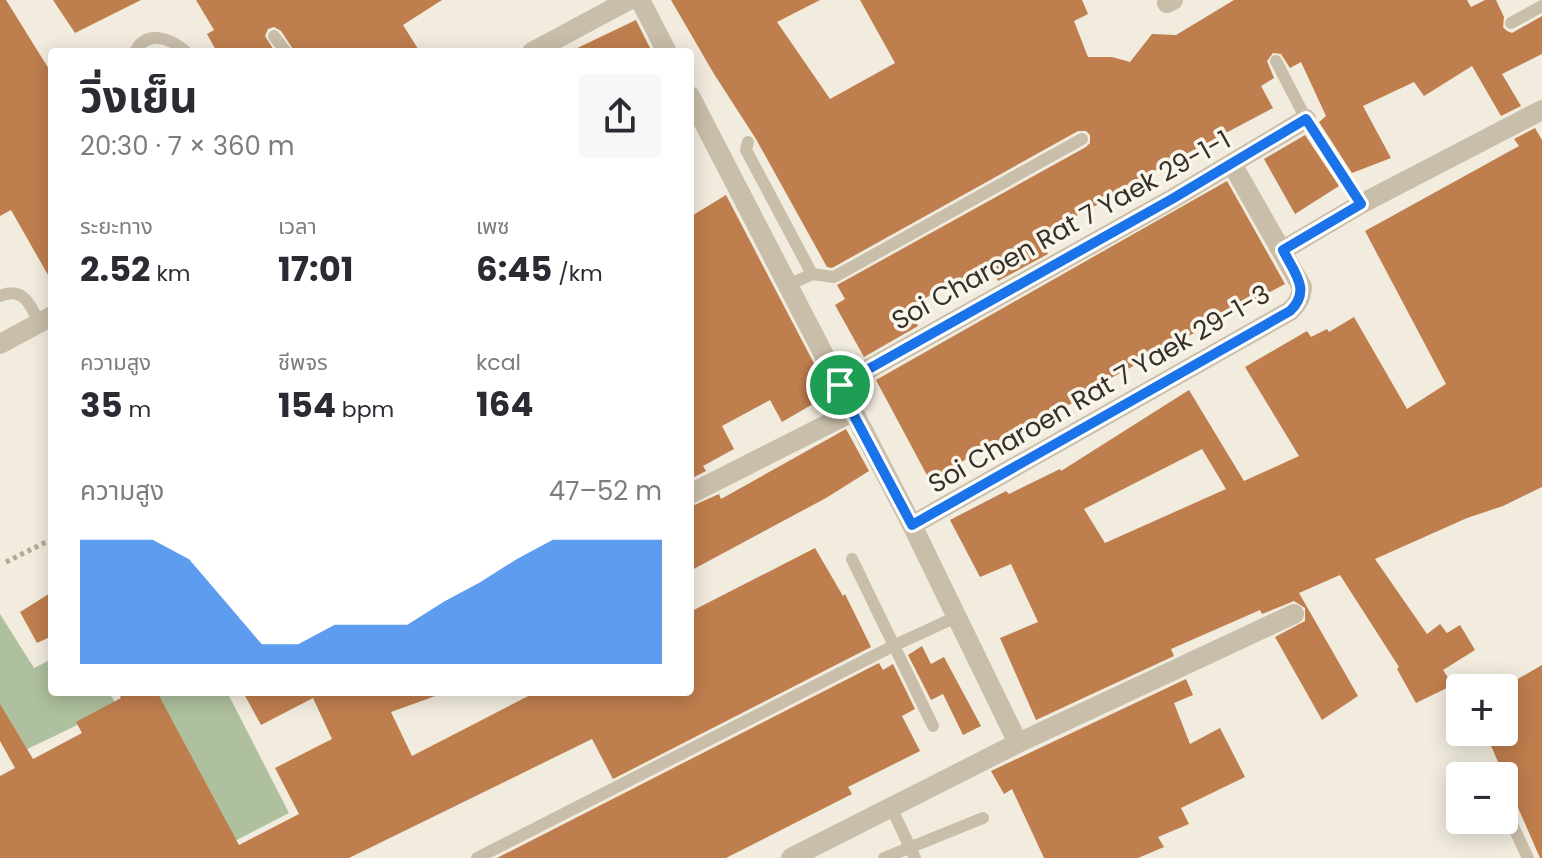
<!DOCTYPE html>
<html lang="th">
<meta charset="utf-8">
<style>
:root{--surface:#fff;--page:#f7f7f7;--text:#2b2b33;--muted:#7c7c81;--accent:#1a73e8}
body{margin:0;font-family:Poppins,"Noto Sans Thai",sans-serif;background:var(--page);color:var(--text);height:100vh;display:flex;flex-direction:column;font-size:30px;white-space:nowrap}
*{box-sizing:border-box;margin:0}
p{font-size:26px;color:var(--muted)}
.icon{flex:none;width:44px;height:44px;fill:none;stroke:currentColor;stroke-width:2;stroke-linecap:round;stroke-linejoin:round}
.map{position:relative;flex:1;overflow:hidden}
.panel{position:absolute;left:48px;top:48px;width:646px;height:648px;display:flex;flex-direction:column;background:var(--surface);border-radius:8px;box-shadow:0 4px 20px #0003}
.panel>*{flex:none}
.buttons{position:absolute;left:1446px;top:674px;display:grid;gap:16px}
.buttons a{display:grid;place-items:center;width:72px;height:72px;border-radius:8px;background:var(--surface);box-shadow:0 4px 20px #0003;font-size:40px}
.pin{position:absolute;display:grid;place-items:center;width:68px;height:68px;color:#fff;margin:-34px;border:4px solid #fff;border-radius:50%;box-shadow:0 2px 8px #0007}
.round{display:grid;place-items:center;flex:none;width:84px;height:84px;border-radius:8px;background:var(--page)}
.overview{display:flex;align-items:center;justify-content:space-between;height:136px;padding:0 32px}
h1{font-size:44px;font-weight:700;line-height:60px}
.figures{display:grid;grid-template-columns:repeat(3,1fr);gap:12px;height:136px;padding:8px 32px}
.figures div{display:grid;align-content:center}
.figures b{font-size:34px;font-weight:700}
.figures small{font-size:22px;font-weight:400}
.figures p{font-size:22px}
.chart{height:224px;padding:16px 32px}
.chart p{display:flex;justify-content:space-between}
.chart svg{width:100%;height:144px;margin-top:8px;fill:var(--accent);opacity:.7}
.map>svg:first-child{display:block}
.green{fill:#aec09e}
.building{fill:#bf7e4e;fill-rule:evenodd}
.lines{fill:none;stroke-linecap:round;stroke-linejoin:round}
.path{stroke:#b4a894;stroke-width:5;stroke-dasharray:4 4;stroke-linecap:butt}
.service{stroke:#c9beaa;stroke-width:12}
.minor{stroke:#c9beaa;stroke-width:20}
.route-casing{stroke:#fff;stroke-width:16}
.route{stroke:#1a73e8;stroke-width:10}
.labels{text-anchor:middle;stroke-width:7;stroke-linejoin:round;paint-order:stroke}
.street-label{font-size:26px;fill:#373029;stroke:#f9f5ea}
</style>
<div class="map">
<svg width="1542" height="858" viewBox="0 0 1542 858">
<rect width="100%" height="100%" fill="#f1ecde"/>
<path class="green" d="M0,614L34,668L52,659V692H109L117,706L21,752L0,717Z
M149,692H227L289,813L229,844Z"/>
<path class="building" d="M0,0H6L52,74V282L11,210L0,216Z
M53,0H141L75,33Z
M196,0H442L403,25L420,52H295L281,31L274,27L268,29L265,36L275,52H217L207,34L214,30Z
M671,0H820L777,22L830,99L895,63L860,0H1082L1088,14L1074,21L1088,57H1112L1130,62L1152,34L1176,35L1234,0H1467L1471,7L1485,0H1496L1504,17L1503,27L1507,31L1512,33L1542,16V54L1502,74L1521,106L1501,116L1472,66L1424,96L1414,82L1363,106L1391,158L1352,173L1319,122L1326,116L1301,62L1290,68L1281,54L1273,53L1267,61L1274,78L1261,86L1273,108L1118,190L1121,194L1084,211L1039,239L1048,254L998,281L991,267L908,306L918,326L864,357L835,305L845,299L837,285L1086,147L1090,143V135L1086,131H1078L832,268L827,267L756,139L714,74Z
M636,20L652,52H569Z
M1535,128L1542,140V487L1503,506L1467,518L1375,559L1427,634L1440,624L1447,633L1460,625L1475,650L1443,670L1453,685L1416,703L1397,669L1399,667L1340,575L1299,593L1358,696L1322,720L1275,637L1305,621V608L1294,601L1262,614L1260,610L1171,649L1174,656L1036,720L1000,638L1038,622L1011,564L980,577L950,520L1006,491L1009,494L1060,469L1061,471L1189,390L1244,481L1299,456L1245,367L1307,331L1311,337L1327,329L1329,332L1354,317L1407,409L1446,384L1365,231L1519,146L1514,139ZM1202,449L1226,489L1105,543L1084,509Z
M1305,135L1339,186L1295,214L1264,159Z
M1227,181L1285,284L1074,398L1076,401L929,479L876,380Z
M726,195L830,394L782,422L770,400L722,426L734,449L703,466L706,471L690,479V217Z
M846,429L869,471L826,498L690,571V507L719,494L721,499Z
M815,548L843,596L845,594L871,647L613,779L592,739L349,858H0V776L15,768L0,741V704L33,759L82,733L76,722L121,698L118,692H157L239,845L299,814L275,768L332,739L313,698L261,725L243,692H438V695L391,712L412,756L536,692H690V612Z
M52,592V636L37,643L20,612Z
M922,646L931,664L944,657L981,726L963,735L943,694L931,700L908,655Z
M879,663L883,670L893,664L915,709L902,716L920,751L848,787L852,794L726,858H497Z
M1542,665V858H1540L1485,732H1504V687Z
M1186,679L1193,695L1174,703L1190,744L1220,728L1245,777L1181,808L1189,824L1158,837L1164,847L1138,858H1044L1012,789L1004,794L991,771Z"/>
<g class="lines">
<path class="path" d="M6,562L52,539"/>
<path class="service" d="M1511,23L1542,6
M274,36L286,52
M135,52C146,29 171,38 186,52
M1276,61L1306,119L1361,204
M748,142L746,150L812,274
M789,285L812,274L834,277L1082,139
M0,296C23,286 31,305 39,323
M852,559L933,726
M891,807L915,858
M1504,807L1528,858
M477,858L893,646L956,617
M884,858L983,818"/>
<path class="minor" d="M640,0L667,52
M1167,3L1173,0
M532,52L629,0
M690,96L912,525L1018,743
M1283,250L1361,204L1542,110
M0,344L52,316
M840,385L1172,199L1306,119
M690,494L852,412
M912,525L1290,311C1298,303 1301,298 1302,287L1232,164
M791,858L1018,743L1294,614"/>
</g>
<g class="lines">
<g class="route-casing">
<path id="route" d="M1306,119L1361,204L1283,250C1294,273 1312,290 1290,311L912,525L852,412L840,385L1172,199Z"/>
</g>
<use href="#route" class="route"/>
</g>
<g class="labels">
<g class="street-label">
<text transform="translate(1061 230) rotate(-29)" y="9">Soi Charoen Rat 7 Yaek 29-1-1</text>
<text transform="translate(1099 389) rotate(-30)" y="9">Soi Charoen Rat 7 Yaek 29-1-3</text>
</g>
</g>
</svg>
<div class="buttons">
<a>+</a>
<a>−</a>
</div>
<div class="pin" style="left:840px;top:385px;background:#1e9e55"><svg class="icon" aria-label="arrive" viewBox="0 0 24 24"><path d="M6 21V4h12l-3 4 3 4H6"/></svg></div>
<section class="panel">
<div class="overview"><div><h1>วิ่งเย็น</h1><p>20:30 · 7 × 360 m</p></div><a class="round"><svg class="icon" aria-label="share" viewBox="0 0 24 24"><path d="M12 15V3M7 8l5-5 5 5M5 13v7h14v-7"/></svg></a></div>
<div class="figures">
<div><p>ระยะทาง</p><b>2.52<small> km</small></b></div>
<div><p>เวลา</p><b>17:01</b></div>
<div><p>เพซ</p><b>6:45<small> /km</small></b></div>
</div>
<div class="figures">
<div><p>ความสูง</p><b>35<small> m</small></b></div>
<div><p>ชีพจร</p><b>154<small> bpm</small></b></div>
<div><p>kcal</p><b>164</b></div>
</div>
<div class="chart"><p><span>ความสูง</span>47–52 m</p>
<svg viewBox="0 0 160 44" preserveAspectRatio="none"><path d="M0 44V6L10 6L20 6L30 12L40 25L50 38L60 38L70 32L80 32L90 32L100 25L110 19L120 12L130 6L140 6L150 6L160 6V44z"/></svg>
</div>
</section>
</div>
